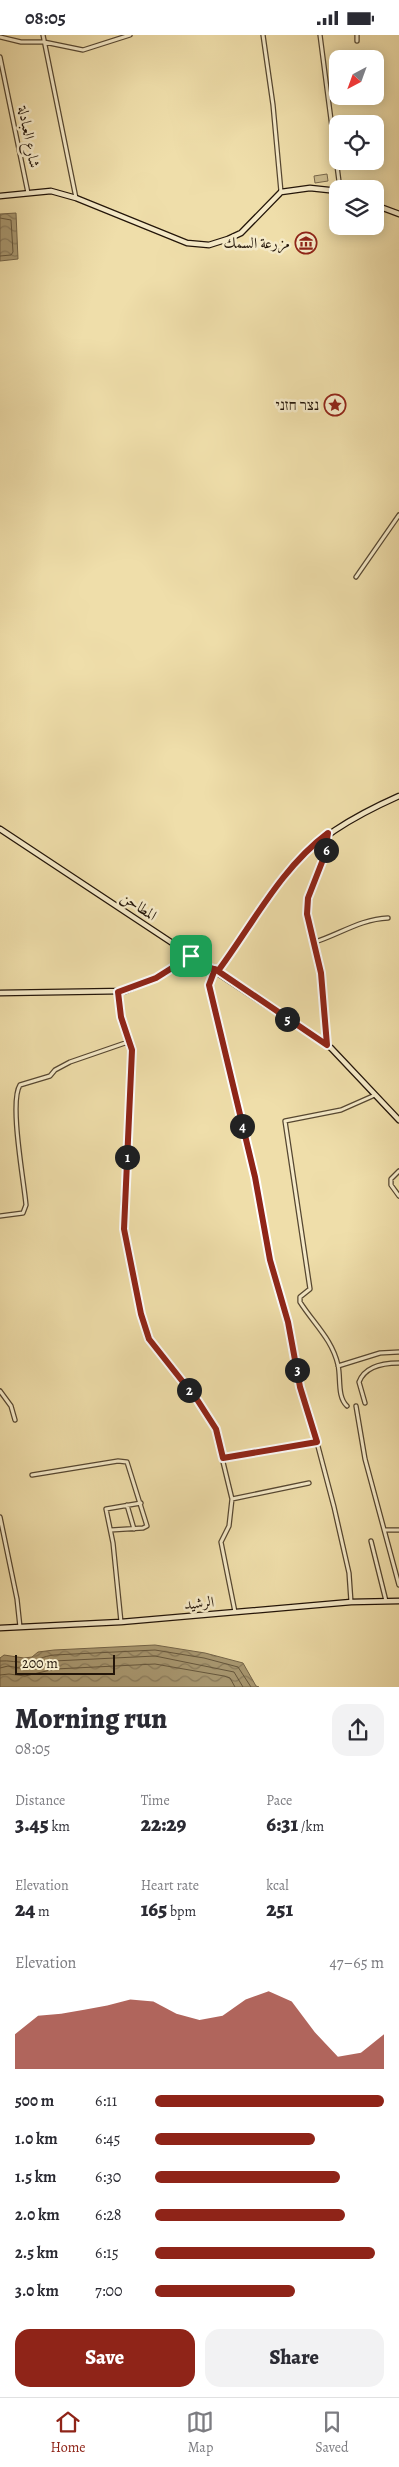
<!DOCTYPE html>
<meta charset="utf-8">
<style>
:root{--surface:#fff;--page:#f2f2f3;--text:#2b2b33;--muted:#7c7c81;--line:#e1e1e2;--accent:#8f2418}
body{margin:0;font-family:Alegreya,Amiri,"Frank Ruhl Libre",serif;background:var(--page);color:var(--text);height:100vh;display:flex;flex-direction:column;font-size:19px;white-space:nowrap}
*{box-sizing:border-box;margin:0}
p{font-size:16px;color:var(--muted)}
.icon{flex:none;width:28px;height:28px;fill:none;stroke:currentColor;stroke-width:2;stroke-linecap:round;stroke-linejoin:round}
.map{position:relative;height:1652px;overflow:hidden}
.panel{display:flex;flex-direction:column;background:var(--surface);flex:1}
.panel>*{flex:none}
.needle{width:32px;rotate:221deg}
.controls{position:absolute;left:329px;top:15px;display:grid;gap:10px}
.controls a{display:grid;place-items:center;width:55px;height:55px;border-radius:10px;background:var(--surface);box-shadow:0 2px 12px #0003;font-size:25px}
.scale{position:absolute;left:15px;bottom:12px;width:100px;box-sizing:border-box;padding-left:5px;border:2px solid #231509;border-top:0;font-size:14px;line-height:18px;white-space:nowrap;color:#231509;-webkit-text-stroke:4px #f5eac8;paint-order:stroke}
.pin{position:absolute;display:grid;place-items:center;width:42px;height:42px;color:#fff;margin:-21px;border-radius:10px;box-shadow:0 2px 8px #0006}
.km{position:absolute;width:25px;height:25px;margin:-12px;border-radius:50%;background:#222;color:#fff;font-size:14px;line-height:25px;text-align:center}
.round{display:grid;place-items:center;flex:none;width:52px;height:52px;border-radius:15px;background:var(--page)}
.overview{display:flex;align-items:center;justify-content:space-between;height:85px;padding:0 15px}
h1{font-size:28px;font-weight:800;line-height:38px}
.figures{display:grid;grid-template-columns:repeat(3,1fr);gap:8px;height:85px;padding:5px 15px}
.figures div{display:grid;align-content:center}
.figures b{font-size:21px;font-weight:800}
.figures small{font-size:14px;font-weight:400}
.figures p{font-size:14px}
.chart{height:140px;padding:10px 15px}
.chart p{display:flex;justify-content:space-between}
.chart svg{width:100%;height:90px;margin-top:5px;fill:var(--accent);opacity:.7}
.button{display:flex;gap:10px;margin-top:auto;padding:10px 15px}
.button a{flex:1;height:58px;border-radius:15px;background:var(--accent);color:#fff;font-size:20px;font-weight:800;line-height:58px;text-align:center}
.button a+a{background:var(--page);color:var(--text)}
ul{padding:0 15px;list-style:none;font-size:16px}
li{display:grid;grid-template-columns:80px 60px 1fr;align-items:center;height:38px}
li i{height:12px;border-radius:6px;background:var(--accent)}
.status{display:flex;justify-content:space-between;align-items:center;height:35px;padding:0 25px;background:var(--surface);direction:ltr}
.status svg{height:14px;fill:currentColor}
.dock{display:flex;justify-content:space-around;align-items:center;height:70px;border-top:1px solid var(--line);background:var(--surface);font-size:14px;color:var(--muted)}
.dock a{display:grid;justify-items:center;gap:2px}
.dock .active{color:var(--accent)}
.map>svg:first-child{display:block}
.pitch{fill:#ccbc8f;stroke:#78684c}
.water{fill:url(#water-waves);stroke:#746549}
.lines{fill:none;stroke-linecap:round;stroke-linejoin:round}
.shore{stroke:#66583e;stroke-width:1}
.street-casing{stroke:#564731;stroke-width:5.5}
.secondary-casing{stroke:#231509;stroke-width:7}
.street{stroke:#f5eac8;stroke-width:3}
.secondary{stroke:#f5eac8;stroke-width:4.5}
.route-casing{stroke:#fff;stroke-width:10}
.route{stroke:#8f2418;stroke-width:6}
.labels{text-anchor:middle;stroke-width:5;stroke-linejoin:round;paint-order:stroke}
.street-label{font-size:15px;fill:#231509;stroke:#f5eac8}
.poi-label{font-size:15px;fill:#231509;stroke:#f5eac8;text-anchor:end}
</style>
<div class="status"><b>08:05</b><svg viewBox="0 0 49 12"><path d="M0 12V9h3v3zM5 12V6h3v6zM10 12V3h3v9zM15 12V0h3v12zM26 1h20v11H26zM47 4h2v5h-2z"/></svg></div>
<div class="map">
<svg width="399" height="1652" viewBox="0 0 399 1652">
<defs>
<pattern id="water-waves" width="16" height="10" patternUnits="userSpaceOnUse" patternTransform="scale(1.25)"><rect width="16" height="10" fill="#aa9a73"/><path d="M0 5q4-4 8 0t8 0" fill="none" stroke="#8a7c5d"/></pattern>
</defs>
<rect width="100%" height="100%" fill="#efdeaa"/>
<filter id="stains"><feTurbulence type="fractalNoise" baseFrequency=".004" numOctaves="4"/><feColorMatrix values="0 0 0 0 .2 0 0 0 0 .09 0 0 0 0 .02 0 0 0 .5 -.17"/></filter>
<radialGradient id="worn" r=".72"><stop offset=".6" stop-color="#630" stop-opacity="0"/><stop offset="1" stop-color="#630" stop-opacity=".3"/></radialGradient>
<path class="pitch" d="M327,139L328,146L315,148L314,141Z"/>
<path class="water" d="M16,178L18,224L0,226V179Z
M155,1610L205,1618L243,1628L256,1651L259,1652H0V1623L4,1620L24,1623L32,1622L38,1617L54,1615Z"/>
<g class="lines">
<path class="shore" d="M0,183L11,185L13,217L11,220L0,221
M0,1626C9,1625 18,1628 27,1627C37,1626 43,1621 54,1620L155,1615L204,1623L238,1632L251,1652
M0,1633L8,1631L25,1634L54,1626L155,1621L234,1637L243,1652
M0,1640L9,1639L25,1641L55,1634L155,1629L224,1641L230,1643L235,1652"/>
<g class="street-casing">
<path id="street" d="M43,0L76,163
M263,0L273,70L281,157
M320,0L340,154
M357,0V6
M0,2L21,7H44L83,15L130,0
M0,22L28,158
M356,542L399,480
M315,907C297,864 321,841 328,800
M215,935L209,950L211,964L255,1142L270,1225L288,1287L300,1353L310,1381L334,1472L349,1538L351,1567
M118,957L121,981L131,1015L130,1068L123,1171L127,1212L141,1279L149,1305L198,1366L215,1394L232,1464L229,1491L221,1507L235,1577
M327,1010L323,954L315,907C340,899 361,884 388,883
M399,1136L391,1144V1150L399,1161
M0,1181L23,1178L26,1170C24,1146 9,1067 20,1050L50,1041L55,1035L70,1027L128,1007
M338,1331L380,1318L399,1317
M0,1356L11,1371L15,1385
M365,1368L359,1347C365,1331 384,1328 399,1328
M347,1371C337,1362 341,1343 338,1330C332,1304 314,1289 300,1267V1262L310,1254L285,1086L341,1075L375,1060
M356,1371L365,1424L399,1550
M223,1423L317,1407
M32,1440L118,1426L127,1427L147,1491L143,1493L111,1495
M232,1464L309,1448
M127,1470L134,1494
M0,1482L17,1564L20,1592
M385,1495H399
M371,1506L386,1566
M121,1587L113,1508L106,1474L141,1468"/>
</g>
<g class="secondary-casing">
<path id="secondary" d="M0,161L51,156L76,163L187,208L209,210L228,204L241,198L281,157L310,153L338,156
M375,170L399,179
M0,794L331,1013L399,1085
M218,937C240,906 258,873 281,844C312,805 354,781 399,761
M0,958L125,956L162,940L191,921
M0,1593L121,1587L351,1567L399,1566"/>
</g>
<use href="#street" class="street"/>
<use href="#secondary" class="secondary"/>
</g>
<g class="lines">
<g class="route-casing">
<path id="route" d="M191,921L156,943L118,957L121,982L132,1015L124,1194L141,1279L149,1304L198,1366L216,1394L223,1423L317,1407L300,1352L288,1287L270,1225L255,1142L209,950L215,934L327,1010L321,938L307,879L308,863L324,822L328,798C280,834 253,889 218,936C215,935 213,933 210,933L191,921"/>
</g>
<use href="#route" class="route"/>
</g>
<defs>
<g id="museum-ring" transform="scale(1.125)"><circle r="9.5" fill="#f5eac8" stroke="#8f2418" stroke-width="1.5"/><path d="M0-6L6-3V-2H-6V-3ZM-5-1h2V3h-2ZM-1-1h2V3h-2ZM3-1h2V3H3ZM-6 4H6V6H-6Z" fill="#8f2418"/></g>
<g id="sight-ring" transform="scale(1.125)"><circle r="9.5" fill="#f5eac8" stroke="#8f2418" stroke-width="1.5"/><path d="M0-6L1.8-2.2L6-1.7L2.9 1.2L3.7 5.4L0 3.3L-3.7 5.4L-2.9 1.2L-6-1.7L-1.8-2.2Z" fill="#8f2418"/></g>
</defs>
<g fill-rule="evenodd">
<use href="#museum-ring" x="306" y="208"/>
<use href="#sight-ring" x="335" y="370"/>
</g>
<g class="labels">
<g class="street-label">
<text transform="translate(29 102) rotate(79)" y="5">شارع العبادلة</text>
<text transform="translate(139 871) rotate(34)" y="5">المطاحن</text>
<text transform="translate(199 1568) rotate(-5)" y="5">الرشيد</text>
</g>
<g class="poi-label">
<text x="290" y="213">مزرعة السمك</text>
<text x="319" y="375">נצר חזני</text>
</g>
</g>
<rect width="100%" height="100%" filter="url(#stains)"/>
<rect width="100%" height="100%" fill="url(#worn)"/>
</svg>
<div class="controls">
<a><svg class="needle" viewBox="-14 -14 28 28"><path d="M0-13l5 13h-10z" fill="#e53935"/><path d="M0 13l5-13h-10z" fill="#7c7c81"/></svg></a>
<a><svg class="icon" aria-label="locate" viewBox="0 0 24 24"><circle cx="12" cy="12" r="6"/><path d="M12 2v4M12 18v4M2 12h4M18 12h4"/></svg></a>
<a><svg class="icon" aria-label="layers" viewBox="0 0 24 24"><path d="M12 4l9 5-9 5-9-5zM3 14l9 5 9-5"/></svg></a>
</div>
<div class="scale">200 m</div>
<div class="pin" style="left:191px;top:921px;background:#1e9e55"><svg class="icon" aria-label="arrive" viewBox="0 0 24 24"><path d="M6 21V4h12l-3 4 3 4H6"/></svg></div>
<b class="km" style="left:127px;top:1122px">1</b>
<b class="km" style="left:189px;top:1355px">2</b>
<b class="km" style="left:297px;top:1335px">3</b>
<b class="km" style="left:242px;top:1091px">4</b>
<b class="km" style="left:287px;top:984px">5</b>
<b class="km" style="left:326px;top:815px">6</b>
</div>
<section class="panel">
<div class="overview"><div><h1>Morning run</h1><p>08:05</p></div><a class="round"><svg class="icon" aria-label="share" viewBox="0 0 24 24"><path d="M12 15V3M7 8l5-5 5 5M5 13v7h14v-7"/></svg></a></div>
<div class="figures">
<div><p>Distance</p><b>3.45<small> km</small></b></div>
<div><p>Time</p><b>22:29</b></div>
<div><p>Pace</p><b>6:31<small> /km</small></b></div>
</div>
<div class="figures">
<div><p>Elevation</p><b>24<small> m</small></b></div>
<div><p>Heart rate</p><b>165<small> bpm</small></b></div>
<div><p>kcal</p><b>251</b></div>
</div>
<div class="chart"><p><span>Elevation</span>47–65 m</p>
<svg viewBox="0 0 160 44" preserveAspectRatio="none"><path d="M0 44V27L10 18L20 17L30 15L40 13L50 10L60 11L70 17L80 20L90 18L100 10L110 6L120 11L130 26L140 38L150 36L160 27V44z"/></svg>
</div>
<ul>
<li><b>500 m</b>6:11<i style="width:100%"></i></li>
<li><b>1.0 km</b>6:45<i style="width:70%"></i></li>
<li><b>1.5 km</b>6:30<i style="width:81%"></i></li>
<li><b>2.0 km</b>6:28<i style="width:83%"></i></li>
<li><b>2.5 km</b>6:15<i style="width:96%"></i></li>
<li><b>3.0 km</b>7:00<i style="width:61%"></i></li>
</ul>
<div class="button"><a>Save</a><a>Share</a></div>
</section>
<nav class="dock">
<a class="active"><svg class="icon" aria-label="home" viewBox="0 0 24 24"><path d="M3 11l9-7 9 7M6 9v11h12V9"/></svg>Home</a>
<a><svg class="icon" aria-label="map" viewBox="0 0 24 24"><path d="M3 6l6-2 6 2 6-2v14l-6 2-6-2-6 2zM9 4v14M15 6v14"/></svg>Map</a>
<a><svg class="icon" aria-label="saved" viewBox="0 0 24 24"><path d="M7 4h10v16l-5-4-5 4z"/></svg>Saved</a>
</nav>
